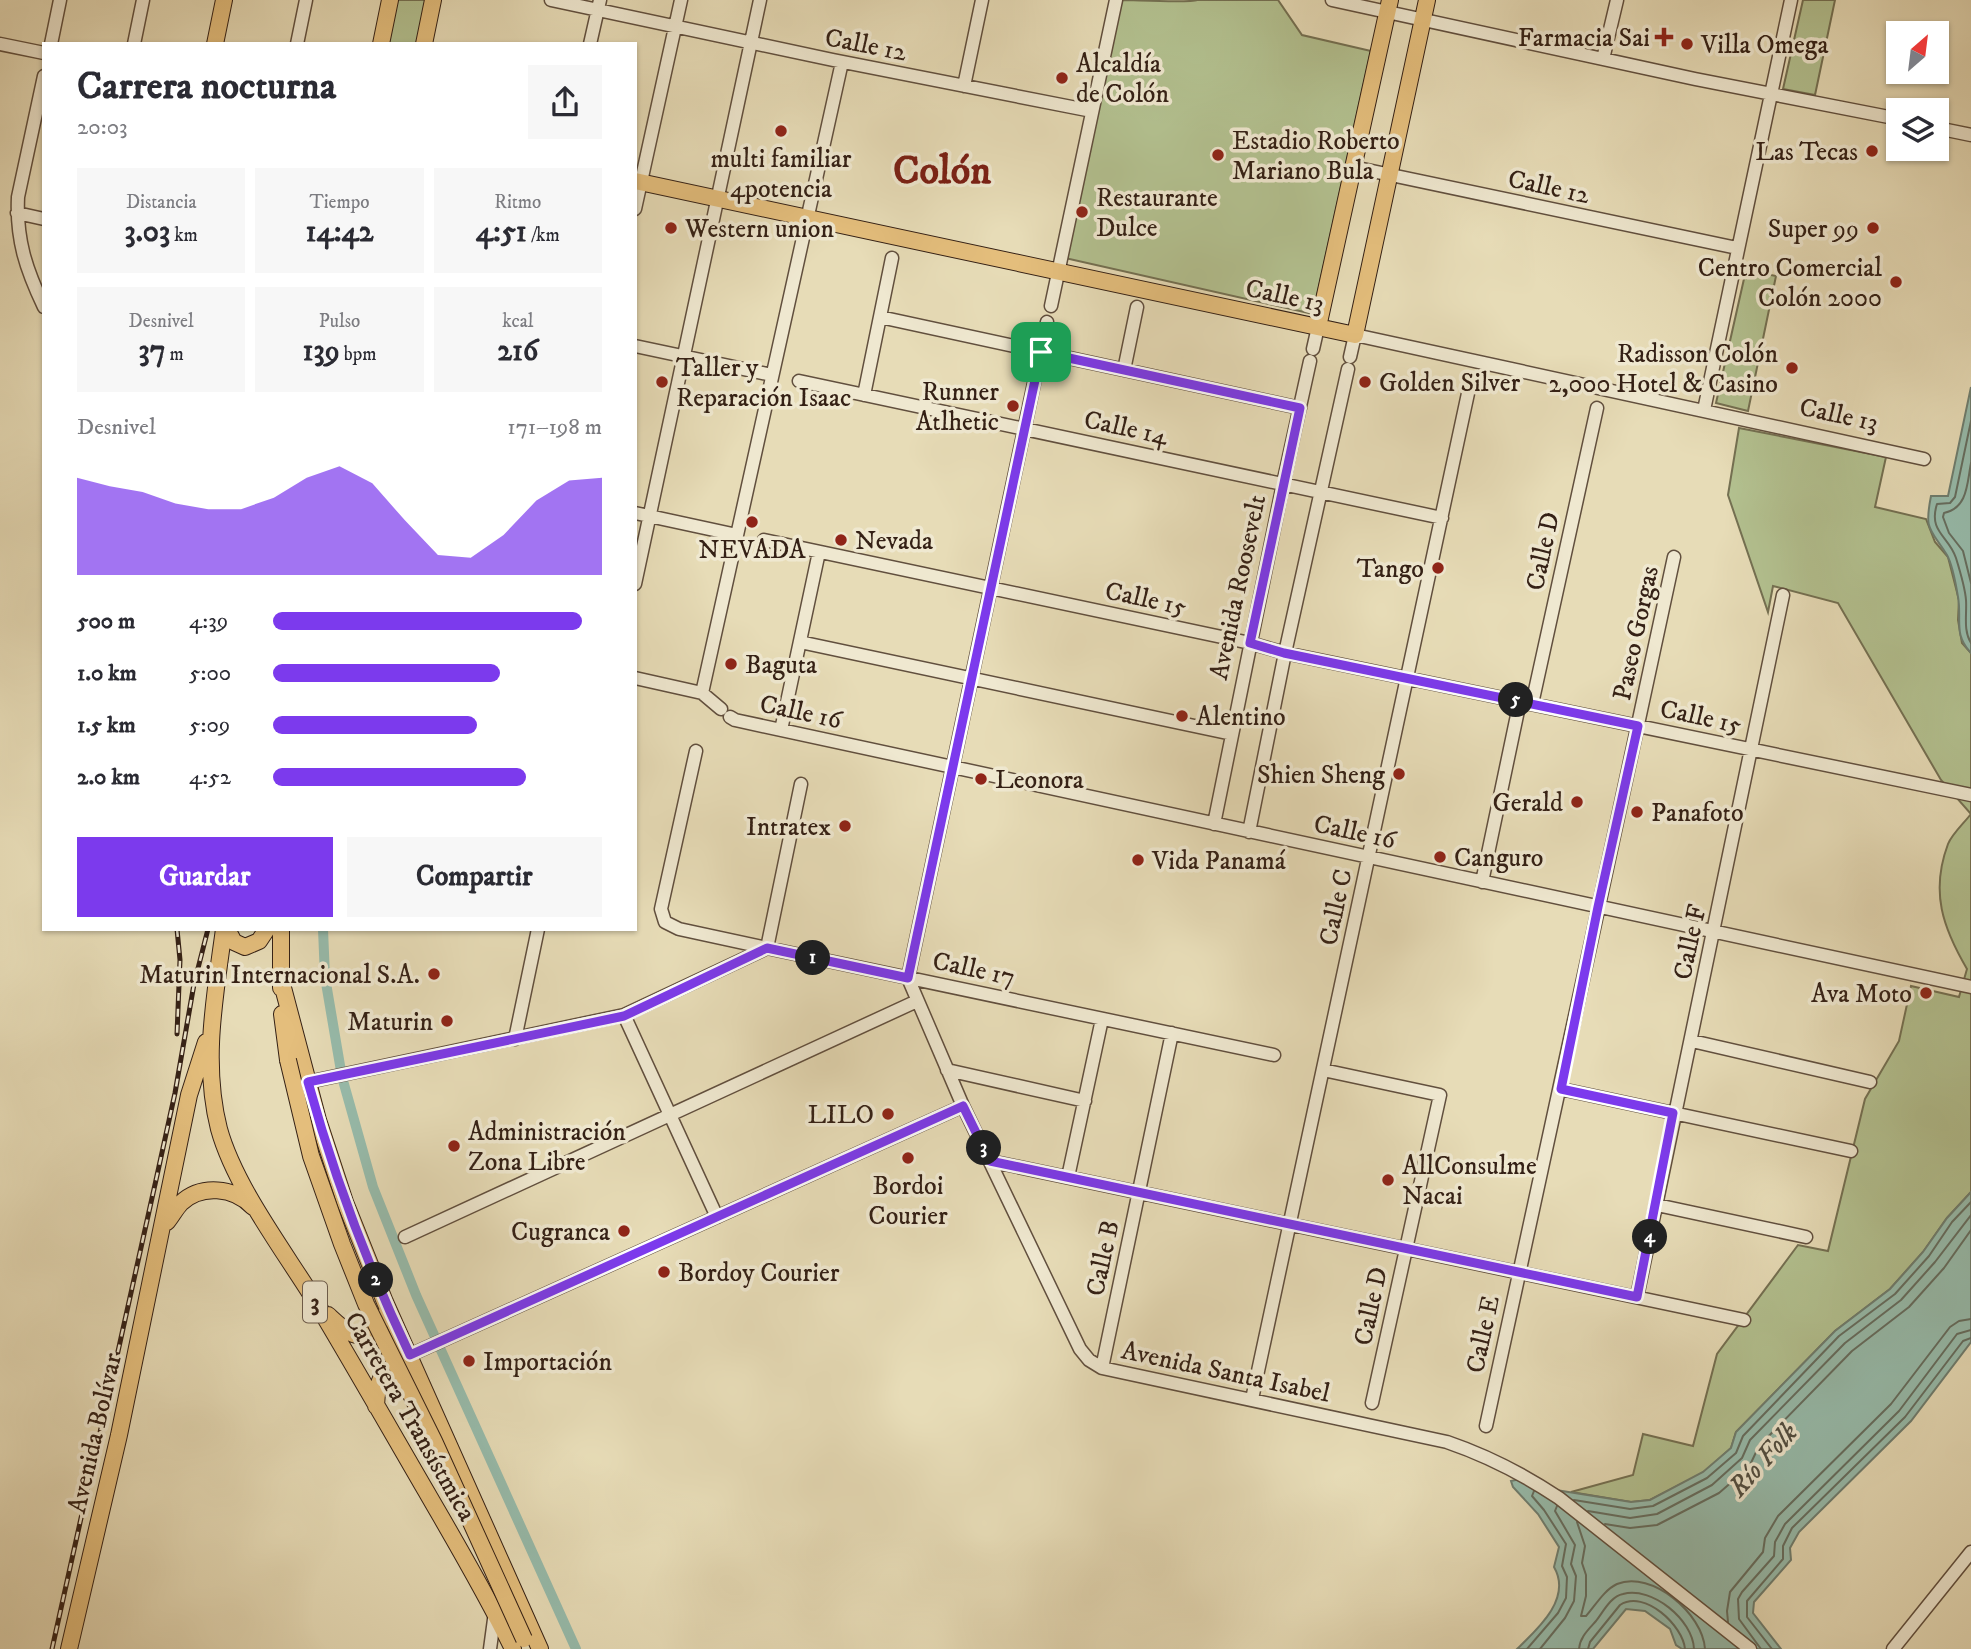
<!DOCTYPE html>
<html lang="es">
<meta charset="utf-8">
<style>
:root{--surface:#fff;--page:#f7f7f7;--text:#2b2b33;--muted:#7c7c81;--accent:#7c3aed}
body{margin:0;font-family:"IM FELL DW Pica",serif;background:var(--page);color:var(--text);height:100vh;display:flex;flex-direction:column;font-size:26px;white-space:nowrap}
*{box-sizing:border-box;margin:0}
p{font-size:23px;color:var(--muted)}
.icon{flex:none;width:38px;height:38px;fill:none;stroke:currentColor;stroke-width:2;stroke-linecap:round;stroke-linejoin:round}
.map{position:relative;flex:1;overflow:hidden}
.panel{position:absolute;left:42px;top:42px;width:595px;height:889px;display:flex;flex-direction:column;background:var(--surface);border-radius:0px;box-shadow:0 2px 5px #0004}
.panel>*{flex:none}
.needle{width:46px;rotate:28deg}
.tools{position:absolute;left:1886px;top:21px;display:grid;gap:14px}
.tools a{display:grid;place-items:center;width:63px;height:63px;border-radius:0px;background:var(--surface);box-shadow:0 2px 5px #0004;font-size:35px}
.pin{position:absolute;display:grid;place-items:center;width:60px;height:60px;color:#fff;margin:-30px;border-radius:14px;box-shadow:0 4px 10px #0006}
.km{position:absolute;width:35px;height:35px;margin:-18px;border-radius:50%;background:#222;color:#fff;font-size:19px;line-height:35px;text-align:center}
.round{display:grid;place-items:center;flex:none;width:74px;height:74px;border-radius:0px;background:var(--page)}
.head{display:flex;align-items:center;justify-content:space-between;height:119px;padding:0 35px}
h1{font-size:38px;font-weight:800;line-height:52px}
.metrics{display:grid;grid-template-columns:repeat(3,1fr);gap:10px;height:119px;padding:7px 35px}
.metrics div{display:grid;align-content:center;border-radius:0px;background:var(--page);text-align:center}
.metrics b{font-size:30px;font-weight:800}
.metrics small{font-size:19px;font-weight:400}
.metrics p{font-size:19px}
.chart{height:196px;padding:14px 35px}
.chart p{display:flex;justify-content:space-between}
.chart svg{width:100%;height:126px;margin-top:7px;fill:var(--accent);opacity:.7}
.action{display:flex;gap:14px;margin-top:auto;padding:14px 35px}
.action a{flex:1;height:80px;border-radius:0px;background:var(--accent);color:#fff;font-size:28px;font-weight:800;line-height:80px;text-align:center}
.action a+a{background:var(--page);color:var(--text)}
ul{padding:0 35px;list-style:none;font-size:23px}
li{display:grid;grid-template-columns:112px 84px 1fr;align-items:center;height:52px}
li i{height:18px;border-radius:9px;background:var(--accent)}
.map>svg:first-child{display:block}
.green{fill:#b3c190;stroke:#747052;stroke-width:2}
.water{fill:#97bcac;stroke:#6f7e70;stroke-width:2}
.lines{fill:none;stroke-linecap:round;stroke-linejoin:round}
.shore{stroke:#666e60;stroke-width:2}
.canal{stroke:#97bcac;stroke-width:10}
.minor-casing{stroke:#614f3e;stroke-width:15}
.major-casing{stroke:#342015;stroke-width:18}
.minor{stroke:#efe8d0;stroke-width:12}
.major{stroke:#e4be7c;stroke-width:16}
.rail-casing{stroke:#342015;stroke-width:5}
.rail{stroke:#efe8d0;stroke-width:2.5;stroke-dasharray:8;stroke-linecap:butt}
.major-bridge-casing{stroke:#342015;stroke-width:18;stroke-linecap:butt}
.major-bridge{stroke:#e4be7c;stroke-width:16}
.route-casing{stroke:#fff;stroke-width:14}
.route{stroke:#7c3aed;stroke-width:9}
.poi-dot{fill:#8f2418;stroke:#efe8d0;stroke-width:2.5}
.labels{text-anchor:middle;stroke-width:7;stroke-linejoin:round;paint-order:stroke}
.shield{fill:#efe8d0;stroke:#6c5c4d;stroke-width:2}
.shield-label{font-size:24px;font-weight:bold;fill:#342015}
.poi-label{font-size:26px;fill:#342015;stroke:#efe8d0;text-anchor:start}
.street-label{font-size:26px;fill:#342015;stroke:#efe8d0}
.water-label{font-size:28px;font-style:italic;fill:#524f42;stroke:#efe8d0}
.town-label{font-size:40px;font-weight:bold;fill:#7a1f14;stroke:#efe8d0}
</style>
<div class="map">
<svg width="1971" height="1649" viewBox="0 0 1971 1649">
<rect width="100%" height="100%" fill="#e7dcb7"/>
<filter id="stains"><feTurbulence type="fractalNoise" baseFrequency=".00286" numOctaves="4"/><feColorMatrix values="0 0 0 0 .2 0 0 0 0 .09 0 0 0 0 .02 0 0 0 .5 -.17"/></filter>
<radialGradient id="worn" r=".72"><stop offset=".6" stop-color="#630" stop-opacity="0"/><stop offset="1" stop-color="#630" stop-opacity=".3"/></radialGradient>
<path class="green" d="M395,0H428L419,44H386Z
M1122,0C1135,0 1190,3 1197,0H1278L1302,35L1371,51L1313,314L1065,258Z
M1803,0H1835L1815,95L1783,89Z
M1746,270L1776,276L1748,411L1716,403Z
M1739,428L1886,457L1875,507L1926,519L1935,542L1948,557L1959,600L1958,620L1962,643L1971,653V1192L1947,1218L1923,1252L1890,1289L1835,1331L1736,1432L1731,1448L1703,1473L1650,1500L1631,1502L1571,1492L1633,1475L1643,1434L1693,1446L1717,1354L1798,1245L1828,1251L1865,1099L1899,1041L1911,986L1959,997L1967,969C1943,928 1930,892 1948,844C1952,834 1964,823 1971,814L1941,780L1838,603L1773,586L1768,612L1728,495Z"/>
<path class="water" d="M1971,387V653C1953,634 1962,620 1958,597C1956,585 1953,566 1947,555C1930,528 1924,531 1931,496H1948Z
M1971,1192V1342L1911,1421L1799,1532L1790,1548L1791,1560L1754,1602L1753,1613L1781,1649H1682L1676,1645L1670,1629L1645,1611L1626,1609L1593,1649H1517C1539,1628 1572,1598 1554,1567L1559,1547L1538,1514L1513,1487L1511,1481L1520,1479L1556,1490L1631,1502L1650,1500L1703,1472L1731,1448L1736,1432L1835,1331L1890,1289L1923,1252L1947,1218Z"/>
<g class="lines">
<path class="shore" d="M1971,421L1955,497L1950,503L1937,504C1928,532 1949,536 1956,558C1960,571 1965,587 1966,600C1967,615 1963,630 1971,643
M1971,463C1967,483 1968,508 1944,513L1943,517L1949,533L1963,551L1971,583
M1574,1500L1630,1509L1653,1506L1707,1478L1736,1453L1743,1436L1839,1336L1895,1294L1929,1256L1952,1222L1971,1202
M1588,1511L1630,1518L1657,1514L1712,1485L1742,1458L1750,1440L1845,1343L1901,1300L1935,1262L1971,1215
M1577,1522L1585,1546L1582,1563L1586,1575V1596L1581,1616H1586C1595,1606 1604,1590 1617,1584C1652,1570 1703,1614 1705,1649
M1605,1524L1630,1528L1657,1525L1719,1493L1749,1467L1759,1446L1852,1351L1909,1307L1944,1268L1971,1230
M1728,1622L1727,1611L1730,1592L1763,1552L1765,1538L1778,1516L1891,1404L1950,1327L1959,1321L1971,1319
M1527,1649L1558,1613L1566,1598L1567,1577L1562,1566L1566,1544L1544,1510L1532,1496L1534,1491
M1540,1649L1565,1618L1574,1601L1576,1576L1571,1564L1575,1545L1555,1511L1557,1506
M1579,1649C1580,1637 1588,1630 1596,1621C1603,1612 1611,1596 1623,1594C1652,1586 1693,1620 1694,1649
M1588,1649L1590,1642L1620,1605C1645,1589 1683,1626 1685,1649
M1761,1649L1739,1619L1738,1599L1742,1592L1774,1556L1775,1542L1785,1524L1899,1411L1957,1334L1971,1330
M1772,1649L1747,1617V1601L1783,1559V1546L1792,1528L1905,1417L1963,1341L1971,1338"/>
<path class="canal" d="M323,929L325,977L342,1077L373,1187L416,1295L576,1649"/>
<g class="minor-casing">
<path id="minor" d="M551,0L833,60L1092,111
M1332,0L1695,79L1899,119
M0,44L44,53
M51,44L60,0
M134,44L143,0
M297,44L306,0
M590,44L600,0
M1603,59L1617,0
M44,76L18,197C16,240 26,269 44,307
M964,86L982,0
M1937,128L1971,135
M1353,167L1737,248
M635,209L681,0
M17,213L44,219
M1051,306L1116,0
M880,317L1300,408
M1047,322L908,978L963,1106L1080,1349L1089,1360L1102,1368L1447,1442C1488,1456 1523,1474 1559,1498L1750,1649
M635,346L772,375
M1313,349L1318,327
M1350,357L1355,335L1924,459
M1124,370L1137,307
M799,381L1442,518
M864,395L892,258
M1704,410L1791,0
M635,513L737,535
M764,540L1250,643L1285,653L1971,795
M635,584L760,0
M800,642L1232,734
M635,678L702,693L721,709
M702,693L842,62
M1532,704L1597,408
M730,717L735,720L1971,987
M781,730L819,552
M696,751L661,909L665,922L679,929L767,948L1274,1055
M1214,824L1283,484L1310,361
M1249,832L1285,653L1348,369
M1482,882L1520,701
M624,1015L717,1217
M515,1039L538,929
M1692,1041L1870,1082
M947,1070L1085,1101
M1323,1070L1440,1095L1372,1403
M308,1082L624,1015L767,948L801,784
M1561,1089L1851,1151
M990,1161L1744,1320
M1068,1177L1102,1019
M1657,1205L1806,1237
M405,1237L917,1001
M1637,1297L1783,595
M410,1355L963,1106
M1102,1368L1172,1033
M1252,1399L1470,384
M1486,1426C1549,1136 1612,847 1674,557
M490,1649L495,1612
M1893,1649L1971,1552"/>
</g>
<g class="major-casing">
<path id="major" d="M215,44L224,0
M381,44L390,0
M424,44L433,0
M635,181L1355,335L1427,0
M1318,327L1390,0
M224,929C215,996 202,1062 219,1129C235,1187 285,1252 317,1304C354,1366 390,1429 426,1491C456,1543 487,1595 513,1649
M227,929L234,942L245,947L259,941L267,929
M281,929V988
M281,980L318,1120L345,1202L385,1302L540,1649
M282,1014L288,1060
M167,1222C172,1216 176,1208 181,1203C201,1184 234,1187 253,1207
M328,1315C341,1327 354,1341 373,1334L382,1317
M376,1406C377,1383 381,1367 404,1357
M69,1649L119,1435L189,1095L206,1042"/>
</g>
<use href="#minor" class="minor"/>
<use href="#major" class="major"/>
<g class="rail-casing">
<path id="rail" d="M177,929L180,960L177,1034
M52,1649L156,1180L175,1093L194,984L208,929"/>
</g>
<use href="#rail" class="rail"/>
<g class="major-bridge-casing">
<path id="major-bridge" d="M288,1060L311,1156L342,1244L366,1304L434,1441L524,1639"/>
</g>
<use href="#major-bridge" class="major-bridge"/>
</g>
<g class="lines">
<g class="route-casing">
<path id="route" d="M1041,352L1300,408L1250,643L1284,653L1638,726L1598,907L1561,1089L1673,1113L1637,1297L990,1161L963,1106L410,1355C368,1267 334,1177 308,1082L624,1016L767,948L908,978Z"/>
</g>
<use href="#route" class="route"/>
</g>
<g class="poi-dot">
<path d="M1660.5 26.5h7v7h7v7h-7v7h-7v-7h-7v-7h7z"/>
<circle cx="1687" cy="44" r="7"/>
<circle cx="1062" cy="78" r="7"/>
<circle cx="781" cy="131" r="7"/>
<circle cx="1872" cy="151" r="7"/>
<circle cx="1218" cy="155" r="7"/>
<circle cx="1082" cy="212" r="7"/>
<circle cx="671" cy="228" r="7"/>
<circle cx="1873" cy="228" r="7"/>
<circle cx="1896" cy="282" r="7"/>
<circle cx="1792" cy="368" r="7"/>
<circle cx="662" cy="382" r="7"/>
<circle cx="1365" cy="382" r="7"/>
<circle cx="1013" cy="406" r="7"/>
<circle cx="752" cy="522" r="7"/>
<circle cx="841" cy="540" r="7"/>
<circle cx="1438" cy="568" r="7"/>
<circle cx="731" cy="664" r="7"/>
<circle cx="1182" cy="716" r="7"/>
<circle cx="1399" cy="774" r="7"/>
<circle cx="981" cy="779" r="7"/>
<circle cx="1577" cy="802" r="7"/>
<circle cx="1637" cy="812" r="7"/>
<circle cx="845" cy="826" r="7"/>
<circle cx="1440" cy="857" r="7"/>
<circle cx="1138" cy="860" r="7"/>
<circle cx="434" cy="974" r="7"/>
<circle cx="1926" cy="993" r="7"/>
<circle cx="447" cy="1021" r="7"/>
<circle cx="888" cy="1114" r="7"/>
<circle cx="454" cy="1146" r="7"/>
<circle cx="908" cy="1158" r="7"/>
<circle cx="1388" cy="1180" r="7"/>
<circle cx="624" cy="1231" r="7"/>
<circle cx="664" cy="1272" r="7"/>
<circle cx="469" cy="1361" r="7"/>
</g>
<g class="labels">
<rect class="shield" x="303" y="1281.5" width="24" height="41" rx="5"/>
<g class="shield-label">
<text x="315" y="1310">3</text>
</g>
<g class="poi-label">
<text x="1650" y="46" text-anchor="end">Farmacia Sai</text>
<text x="1701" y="53">Villa Omega</text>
<text x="1076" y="72">Alcaldía<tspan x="1076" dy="30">de Colón</tspan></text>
<text x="1232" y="149">Estadio Roberto<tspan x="1232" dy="30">Mariano Bula</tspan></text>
<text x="1858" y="160" text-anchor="end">Las Tecas</text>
<text x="781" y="167" text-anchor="middle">multi familiar<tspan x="781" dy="30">4potencia</tspan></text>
<text x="1096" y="206">Restaurante<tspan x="1096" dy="30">Dulce</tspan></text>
<text x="685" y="237">Western union</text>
<text x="1859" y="237" text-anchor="end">Super 99</text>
<text x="1882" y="276" text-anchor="end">Centro Comercial<tspan x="1882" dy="30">Colón 2000</tspan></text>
<text x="1778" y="362" text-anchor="end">Radisson Colón<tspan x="1778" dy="30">2,000 Hotel &amp; Casino</tspan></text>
<text x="676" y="376">Taller y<tspan x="676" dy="30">Reparación Isaac</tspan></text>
<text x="1379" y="391">Golden Silver</text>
<text x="999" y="400" text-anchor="end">Runner<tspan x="999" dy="30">Atlhetic</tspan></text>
<text x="855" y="549">Nevada</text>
<text x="752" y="558" text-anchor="middle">NEVADA</text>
<text x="1424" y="577" text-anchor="end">Tango</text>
<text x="745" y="673">Baguta</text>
<text x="1196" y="725">Alentino</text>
<text x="1385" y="783" text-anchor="end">Shien Sheng</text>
<text x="995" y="788">Leonora</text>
<text x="1563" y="811" text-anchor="end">Gerald</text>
<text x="1651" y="821">Panafoto</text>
<text x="831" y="835" text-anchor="end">Intratex</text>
<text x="1454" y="866">Canguro</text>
<text x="1152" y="869">Vida Panamá</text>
<text x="420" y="983" text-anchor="end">Maturin Internacional S.A.</text>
<text x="1912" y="1002" text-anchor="end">Ava Moto</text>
<text x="433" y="1030" text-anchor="end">Maturin</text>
<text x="874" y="1123" text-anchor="end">LILO</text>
<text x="468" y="1140">Administración<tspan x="468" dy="30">Zona Libre</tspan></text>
<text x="1402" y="1174">AllConsulme<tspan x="1402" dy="30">Nacai</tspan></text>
<text x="908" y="1194" text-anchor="middle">Bordoi<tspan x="908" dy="30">Courier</tspan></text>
<text x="610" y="1240" text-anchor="end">Cugranca</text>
<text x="678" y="1281">Bordoy Courier</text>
<text x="483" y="1370">Importación</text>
</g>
<g class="street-label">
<text transform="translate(866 44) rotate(11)" y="9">Calle 12</text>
<text transform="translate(1549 186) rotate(12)" y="9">Calle 12</text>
<text transform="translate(1285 295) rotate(12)" y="9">Calle 13</text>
<text transform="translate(1839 414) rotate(12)" y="9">Calle 13</text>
<text transform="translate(1126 427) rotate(12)" y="9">Calle 14</text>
<text transform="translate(1542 551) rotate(-78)" y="9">Calle D</text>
<text transform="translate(1237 587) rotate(-78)" y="9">Avenida Roosevelt</text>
<text transform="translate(1146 598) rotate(12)" y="9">Calle 15</text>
<text transform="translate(1635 633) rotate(-78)" y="9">Paseo Gorgas</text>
<text transform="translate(801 711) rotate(12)" y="9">Calle 16</text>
<text transform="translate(1701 716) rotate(12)" y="9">Calle 15</text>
<text transform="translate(1355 831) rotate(12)" y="9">Calle 16</text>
<text transform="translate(1335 907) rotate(-78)" y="9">Calle C</text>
<text transform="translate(1689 942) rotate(-78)" y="9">Calle F</text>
<text transform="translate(974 968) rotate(12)" y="9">Calle 17</text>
<text transform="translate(1102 1258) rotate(-78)" y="9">Calle B</text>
<text transform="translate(1370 1306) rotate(-78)" y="9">Calle D</text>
<text transform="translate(1482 1334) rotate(-78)" y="9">Calle E</text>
<text transform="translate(1226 1371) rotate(12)" y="9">Avenida Santa Isabel</text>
<text transform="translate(411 1416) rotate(60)" y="9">Carretera Transístmica</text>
<text transform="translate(94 1433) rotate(-77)" y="9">Avenida Bolívar</text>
</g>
<g class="water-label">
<text transform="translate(1762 1459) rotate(-48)" y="10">Río Folk</text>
</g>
<g class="town-label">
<text x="942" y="183">Colón</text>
</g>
</g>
<rect width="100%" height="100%" filter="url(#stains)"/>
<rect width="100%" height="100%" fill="url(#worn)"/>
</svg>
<div class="tools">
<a><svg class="needle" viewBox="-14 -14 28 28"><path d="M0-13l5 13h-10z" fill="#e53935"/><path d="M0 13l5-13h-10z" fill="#7c7c81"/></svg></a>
<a><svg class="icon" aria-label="layers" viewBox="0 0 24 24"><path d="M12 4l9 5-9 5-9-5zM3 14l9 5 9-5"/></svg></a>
</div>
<div class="pin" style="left:1041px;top:352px;background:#1e9e55"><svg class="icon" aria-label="arrive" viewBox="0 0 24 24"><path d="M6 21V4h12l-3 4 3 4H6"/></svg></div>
<b class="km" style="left:813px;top:958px">1</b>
<b class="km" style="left:376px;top:1280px">2</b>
<b class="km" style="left:984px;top:1148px">3</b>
<b class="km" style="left:1650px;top:1237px">4</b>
<b class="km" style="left:1516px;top:700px">5</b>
<section class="panel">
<div class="head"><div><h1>Carrera nocturna</h1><p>20:03</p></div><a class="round"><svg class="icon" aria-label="share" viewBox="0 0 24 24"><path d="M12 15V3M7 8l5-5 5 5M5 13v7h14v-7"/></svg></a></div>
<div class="metrics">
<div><p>Distancia</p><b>3.03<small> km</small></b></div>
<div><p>Tiempo</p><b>14:42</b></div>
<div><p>Ritmo</p><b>4:51<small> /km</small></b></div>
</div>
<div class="metrics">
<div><p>Desnivel</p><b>37<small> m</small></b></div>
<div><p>Pulso</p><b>139<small> bpm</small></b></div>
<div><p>kcal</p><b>216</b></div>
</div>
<div class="chart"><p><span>Desnivel</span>171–198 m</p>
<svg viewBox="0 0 160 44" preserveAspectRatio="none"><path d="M0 44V10L10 13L20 15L30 19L40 21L50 21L60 17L70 10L80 6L90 12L100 25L110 37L120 38L130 30L140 18L150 11L160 10V44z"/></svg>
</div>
<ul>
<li><b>500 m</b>4:39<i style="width:94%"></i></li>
<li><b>1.0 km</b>5:00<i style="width:69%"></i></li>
<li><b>1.5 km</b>5:09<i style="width:62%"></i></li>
<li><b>2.0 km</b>4:52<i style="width:77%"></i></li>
</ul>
<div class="action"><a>Guardar</a><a>Compartir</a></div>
</section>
</div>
